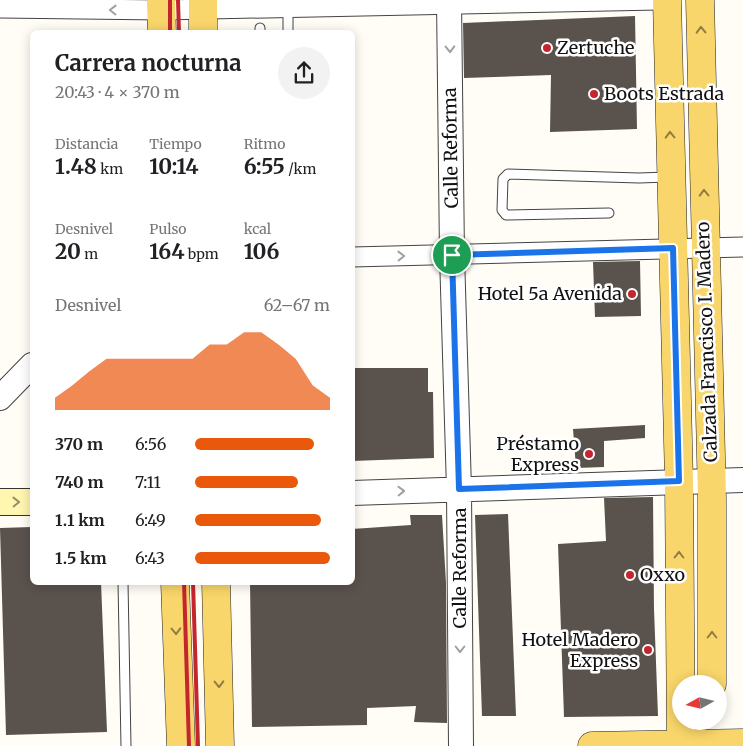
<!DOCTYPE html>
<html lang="es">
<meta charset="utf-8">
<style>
:root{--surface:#fff;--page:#f2f2f2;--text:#202124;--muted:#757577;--accent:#ea580c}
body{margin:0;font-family:Merriweather,serif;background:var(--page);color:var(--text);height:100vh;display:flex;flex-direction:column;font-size:19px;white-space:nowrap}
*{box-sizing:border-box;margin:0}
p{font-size:16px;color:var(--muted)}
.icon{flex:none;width:28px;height:28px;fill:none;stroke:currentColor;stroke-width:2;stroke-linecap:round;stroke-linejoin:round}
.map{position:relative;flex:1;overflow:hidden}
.side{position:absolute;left:30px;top:30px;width:325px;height:555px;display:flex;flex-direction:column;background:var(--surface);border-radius:8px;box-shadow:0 2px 12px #0003}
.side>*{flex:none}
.needle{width:32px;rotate:262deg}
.buttons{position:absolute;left:672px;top:675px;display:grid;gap:10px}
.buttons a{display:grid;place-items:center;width:55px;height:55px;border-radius:50%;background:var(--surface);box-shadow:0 2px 12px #0003;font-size:25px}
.pin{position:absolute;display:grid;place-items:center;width:42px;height:42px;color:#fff;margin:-21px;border:2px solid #fff;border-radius:50%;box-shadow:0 1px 5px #0007}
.round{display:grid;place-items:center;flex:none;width:52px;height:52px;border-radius:26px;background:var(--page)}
.overview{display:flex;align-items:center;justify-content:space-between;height:85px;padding:0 25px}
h1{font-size:22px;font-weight:700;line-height:38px}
.figures{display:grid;grid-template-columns:repeat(3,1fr);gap:8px;height:85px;padding:5px 25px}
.figures div{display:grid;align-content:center}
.figures b{font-size:21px;font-weight:700}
.figures small{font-size:14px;font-weight:400}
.figures p{font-size:14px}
.chart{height:140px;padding:10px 25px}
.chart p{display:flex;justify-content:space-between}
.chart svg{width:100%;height:90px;margin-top:5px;fill:var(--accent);opacity:.7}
ul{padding:0 25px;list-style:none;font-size:16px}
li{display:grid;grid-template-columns:80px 60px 1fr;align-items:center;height:38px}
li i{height:12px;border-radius:6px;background:var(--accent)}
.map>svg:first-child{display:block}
.building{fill:#5a524d}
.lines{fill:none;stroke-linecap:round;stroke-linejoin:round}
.service-casing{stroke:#444;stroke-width:11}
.minor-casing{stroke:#444;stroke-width:21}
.tertiary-casing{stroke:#444;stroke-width:26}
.secondary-casing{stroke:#333;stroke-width:28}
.primary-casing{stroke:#222;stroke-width:29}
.service{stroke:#fff;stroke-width:9}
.minor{stroke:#fff;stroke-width:19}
.tertiary{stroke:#fff;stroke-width:24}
.secondary{stroke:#fff6b0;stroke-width:26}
.primary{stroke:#f9d66b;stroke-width:28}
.rail{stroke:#c4262e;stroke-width:4}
.oneway{stroke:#a0a0a0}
.oneway2{stroke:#917d42}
.oneway3{stroke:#948f68}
.route-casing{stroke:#fff;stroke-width:10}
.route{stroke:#1a73e8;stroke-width:6}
.poi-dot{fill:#c4262e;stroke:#fff;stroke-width:2}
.labels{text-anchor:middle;stroke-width:5;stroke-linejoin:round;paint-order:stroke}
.poi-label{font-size:18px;fill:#111;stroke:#fff;text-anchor:start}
.street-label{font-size:18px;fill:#111;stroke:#fff}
</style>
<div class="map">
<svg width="743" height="746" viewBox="0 0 743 746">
<rect width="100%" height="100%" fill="#fffdf5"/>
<path class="building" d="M635,16L637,129L550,132L551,75L464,78L463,23Z
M640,261L641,316L595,317L593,262Z
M352,368H428V392H433L434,458L352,461Z
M645,425V438L604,441V467L576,468L573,429Z
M653,497L654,609L658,716L564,717L558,544L606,541L604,498Z
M508,514L516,716H482L475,515Z
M410,515H442L446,583L447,723L414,722L416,706L367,708V725L252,727L250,582H352V529L411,525Z
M32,527V582H101L107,732L6,735L0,528Z"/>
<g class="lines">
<g class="service-casing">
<path id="service" d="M288,7V32
M260,32V28
M609,213L506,215L502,210L503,179L508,174L639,178L668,177
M123,582L126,746"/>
</g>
<g class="minor-casing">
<path id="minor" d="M0,8L162,10L659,0
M352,257L743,247"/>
</g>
<g class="tertiary-casing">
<path id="tertiary" d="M449,0L452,255L459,489L461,746
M0,398L32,365
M352,493L743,480"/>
</g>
<g class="secondary-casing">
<path id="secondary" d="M0,502H32"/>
</g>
<g class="primary-casing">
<path id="primary" d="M161,0L162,32
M203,0V32
M667,0L679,481L681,746
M700,0L712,498V684
M175,582L181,746
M216,582L220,746
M592,746L743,743"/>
</g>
<use href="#service" class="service"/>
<use href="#minor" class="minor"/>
<use href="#tertiary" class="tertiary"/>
<use href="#secondary" class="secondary"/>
<use href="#primary" class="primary"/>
<path class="rail" d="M170,0V32
M178,0L179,32
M184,582L189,746
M193,582L198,746"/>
</g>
<defs><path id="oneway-chevron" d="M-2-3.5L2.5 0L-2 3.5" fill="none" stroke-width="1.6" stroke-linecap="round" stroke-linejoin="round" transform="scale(1.25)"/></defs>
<g class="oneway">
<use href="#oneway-chevron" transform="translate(113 10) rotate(-179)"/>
<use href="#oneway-chevron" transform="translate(450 49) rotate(89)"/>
<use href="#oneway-chevron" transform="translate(401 256) rotate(-1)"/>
<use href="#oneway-chevron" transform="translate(401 491) rotate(-2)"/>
<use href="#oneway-chevron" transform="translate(460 649) rotate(90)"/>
</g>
<g class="oneway2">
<use href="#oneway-chevron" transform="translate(701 30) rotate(-91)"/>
<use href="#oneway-chevron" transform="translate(670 135) rotate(-91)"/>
<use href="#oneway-chevron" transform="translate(704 193) rotate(-91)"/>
<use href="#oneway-chevron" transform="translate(679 555) rotate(-90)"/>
<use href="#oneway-chevron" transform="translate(176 631) rotate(88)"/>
<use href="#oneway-chevron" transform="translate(712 635) rotate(-90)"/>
<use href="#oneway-chevron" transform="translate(219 684) rotate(89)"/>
</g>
<use class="oneway3" href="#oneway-chevron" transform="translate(16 502) rotate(-1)"/>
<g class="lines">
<g class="route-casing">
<path id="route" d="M673,248L679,481L459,489L452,255Z"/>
</g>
<use href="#route" class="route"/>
</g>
<g class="poi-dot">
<circle cx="547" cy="48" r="5"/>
<circle cx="594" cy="94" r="5"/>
<circle cx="632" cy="294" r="5"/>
<circle cx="589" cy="454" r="5"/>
<circle cx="630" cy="575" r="5"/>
<circle cx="648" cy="650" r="5"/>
</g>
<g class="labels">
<g class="poi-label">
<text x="557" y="54">Zertuche</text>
<text x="604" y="100">Boots Estrada</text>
<text x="622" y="300" text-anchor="end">Hotel 5a Avenida</text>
<text x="579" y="450" text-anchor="end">Préstamo<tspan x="579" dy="21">Express</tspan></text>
<text x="640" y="581">Oxxo</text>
<text x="638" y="646" text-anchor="end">Hotel Madero<tspan x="638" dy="21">Express</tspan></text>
</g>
<g class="street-label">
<text transform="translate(451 148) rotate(-91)" y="6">Calle Reforma</text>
<text transform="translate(707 342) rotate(-92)" y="6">Calzada Francisco I. Madero</text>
<text transform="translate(460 568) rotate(-90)" y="6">Calle Reforma</text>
</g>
</g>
</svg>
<div class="buttons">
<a><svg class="needle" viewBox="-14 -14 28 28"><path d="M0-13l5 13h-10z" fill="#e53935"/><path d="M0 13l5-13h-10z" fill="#757577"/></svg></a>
</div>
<div class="pin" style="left:452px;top:255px;background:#1e9e55"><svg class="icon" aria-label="arrive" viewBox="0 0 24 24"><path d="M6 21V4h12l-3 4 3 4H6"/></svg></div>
<section class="side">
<div class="overview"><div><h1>Carrera nocturna</h1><p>20:43 · 4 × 370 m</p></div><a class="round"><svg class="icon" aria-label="share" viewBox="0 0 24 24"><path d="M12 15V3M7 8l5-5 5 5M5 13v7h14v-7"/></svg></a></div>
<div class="figures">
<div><p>Distancia</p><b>1.48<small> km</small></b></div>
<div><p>Tiempo</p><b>10:14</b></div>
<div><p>Ritmo</p><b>6:55<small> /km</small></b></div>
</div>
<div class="figures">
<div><p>Desnivel</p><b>20<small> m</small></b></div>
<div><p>Pulso</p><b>164<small> bpm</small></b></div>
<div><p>kcal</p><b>106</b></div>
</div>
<div class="chart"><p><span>Desnivel</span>62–67 m</p>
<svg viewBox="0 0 160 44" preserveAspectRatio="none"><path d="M0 44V38L10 32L20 25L30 19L40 19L50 19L60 19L70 19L80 19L90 12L100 12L110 6L120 6L130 12L140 19L150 32L160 38V44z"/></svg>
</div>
<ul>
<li><b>370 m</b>6:56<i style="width:88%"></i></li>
<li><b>740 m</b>7:11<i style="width:76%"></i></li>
<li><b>1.1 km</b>6:49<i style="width:93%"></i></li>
<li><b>1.5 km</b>6:43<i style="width:100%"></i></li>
</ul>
</section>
</div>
